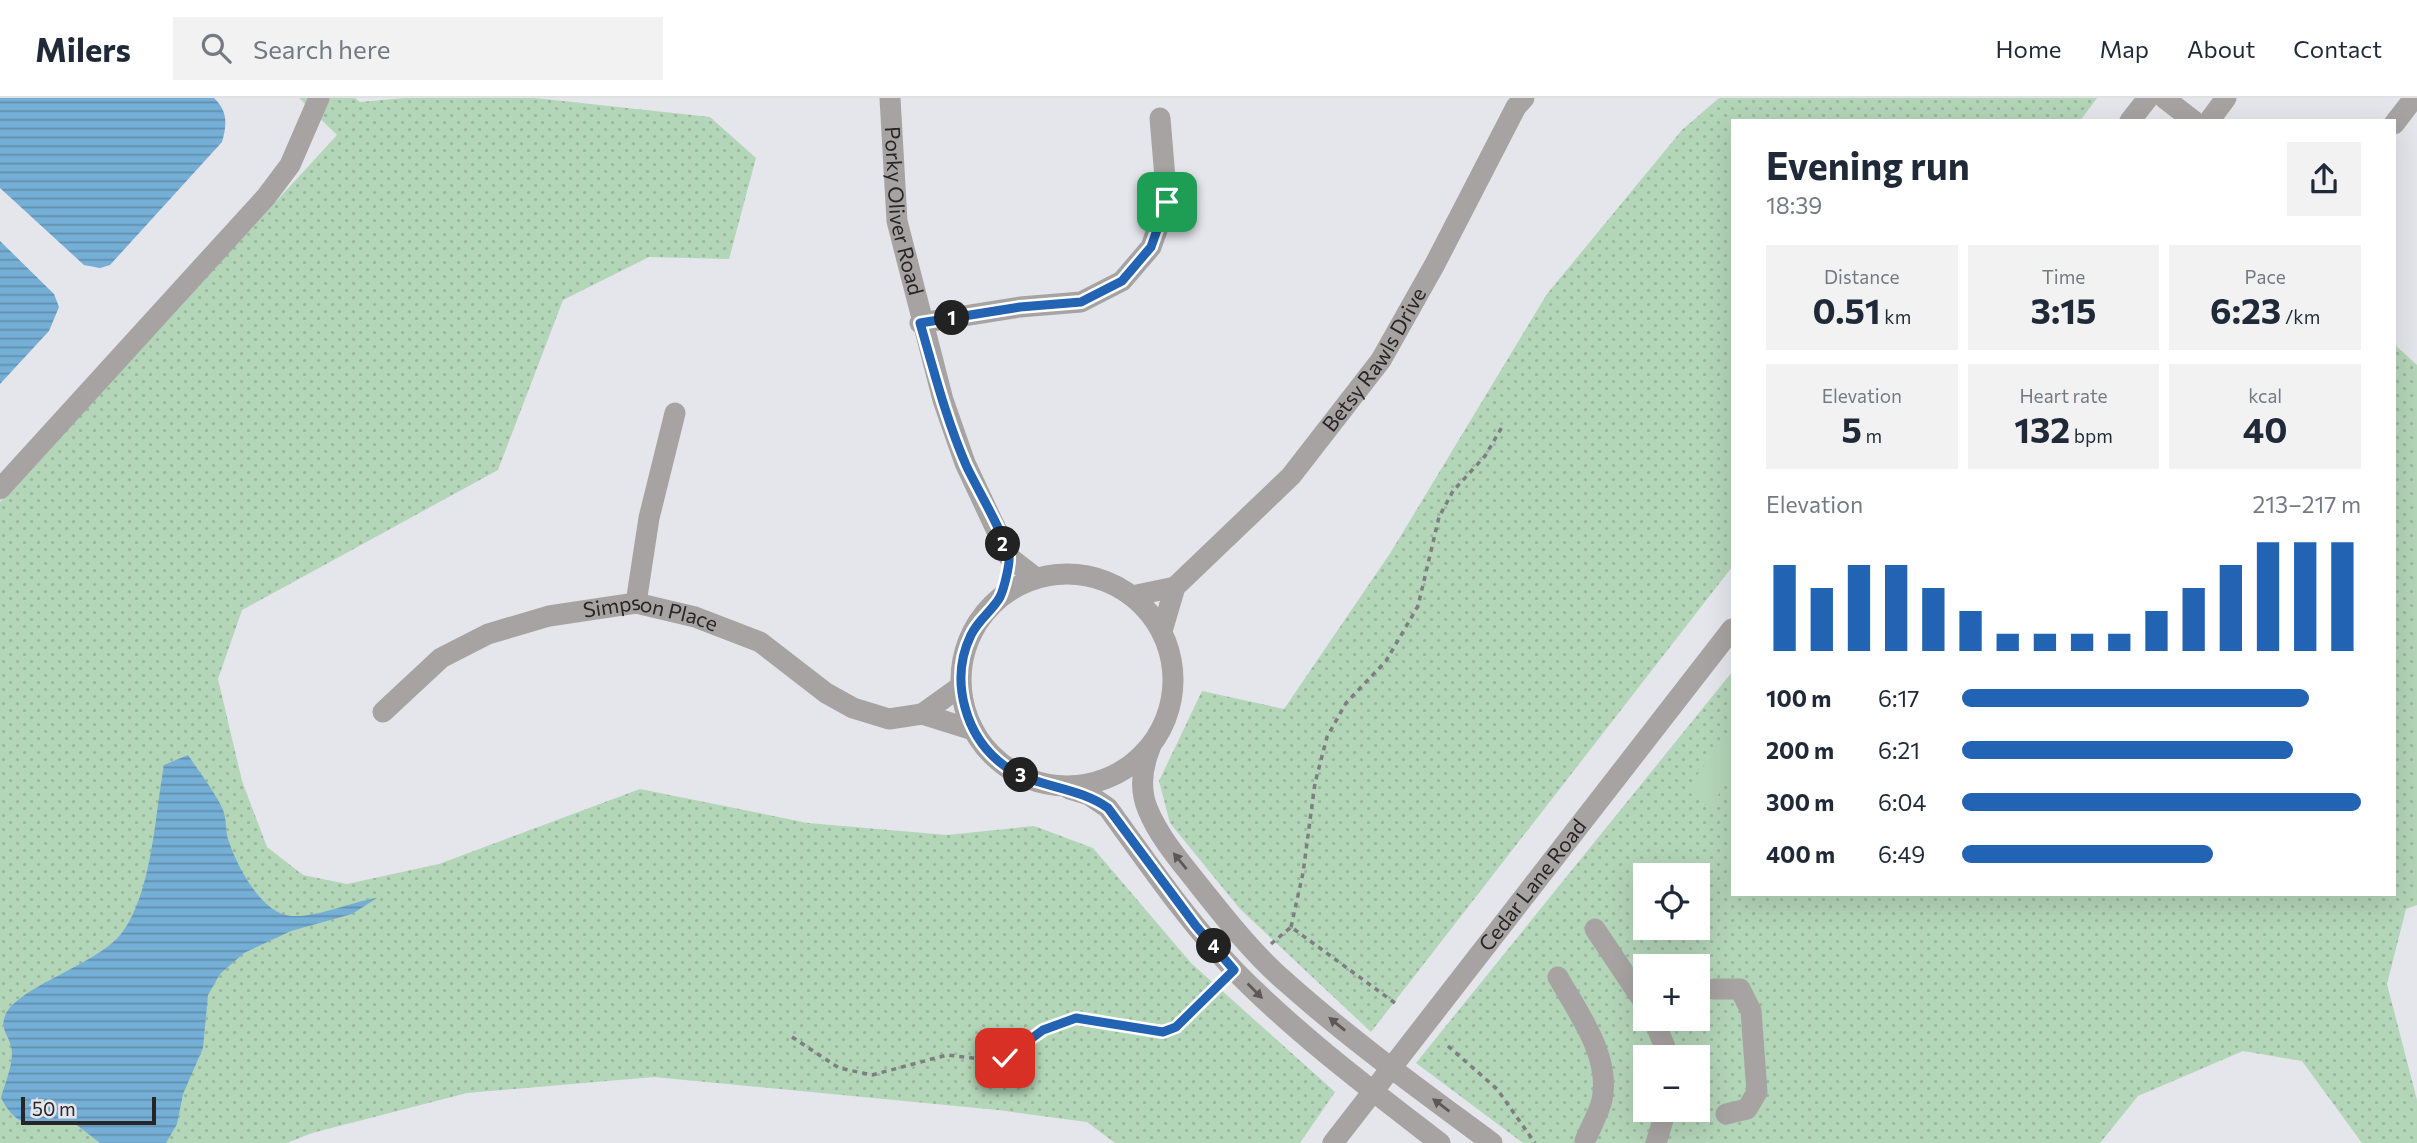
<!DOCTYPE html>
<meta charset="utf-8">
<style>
:root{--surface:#fff;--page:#f2f2f3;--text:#1f2937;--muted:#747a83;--line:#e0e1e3;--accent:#2263b4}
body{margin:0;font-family:Commissioner,sans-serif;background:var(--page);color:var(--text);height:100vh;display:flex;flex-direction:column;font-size:26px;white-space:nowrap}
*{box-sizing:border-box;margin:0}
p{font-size:23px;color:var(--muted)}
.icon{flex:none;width:38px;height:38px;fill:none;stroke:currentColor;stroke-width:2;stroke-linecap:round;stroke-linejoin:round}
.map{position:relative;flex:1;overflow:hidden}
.side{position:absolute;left:1731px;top:21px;width:665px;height:777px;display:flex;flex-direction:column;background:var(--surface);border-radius:0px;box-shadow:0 7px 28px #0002}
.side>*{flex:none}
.buttons{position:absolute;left:1633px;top:765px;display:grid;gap:14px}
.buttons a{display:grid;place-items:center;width:77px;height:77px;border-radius:0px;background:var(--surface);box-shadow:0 7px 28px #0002;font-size:35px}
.scale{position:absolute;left:21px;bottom:18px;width:135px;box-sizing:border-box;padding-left:7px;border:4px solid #262628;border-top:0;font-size:19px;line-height:24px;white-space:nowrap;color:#262628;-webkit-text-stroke:5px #e5e5ec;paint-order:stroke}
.pin{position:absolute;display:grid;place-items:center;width:60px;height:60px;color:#fff;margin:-30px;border-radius:14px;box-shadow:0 4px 10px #0006}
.km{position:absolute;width:35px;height:35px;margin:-18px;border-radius:50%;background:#222;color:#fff;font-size:19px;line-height:35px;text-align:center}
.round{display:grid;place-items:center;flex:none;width:74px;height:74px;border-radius:0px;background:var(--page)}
.head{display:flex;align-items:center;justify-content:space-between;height:119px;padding:0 35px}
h1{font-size:38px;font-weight:700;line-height:52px}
.figures{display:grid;grid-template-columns:repeat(3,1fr);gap:10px;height:119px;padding:7px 35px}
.figures div{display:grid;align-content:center;border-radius:0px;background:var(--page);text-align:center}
.figures b{font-size:35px;font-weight:700}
.figures small{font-size:19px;font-weight:400}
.figures p{font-size:19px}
.chart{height:196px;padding:14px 35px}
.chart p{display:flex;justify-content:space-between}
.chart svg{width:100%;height:126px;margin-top:7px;stroke:var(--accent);stroke-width:6}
ul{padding:0 35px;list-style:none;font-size:23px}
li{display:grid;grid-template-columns:112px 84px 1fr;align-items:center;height:52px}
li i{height:18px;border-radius:9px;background:var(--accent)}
header{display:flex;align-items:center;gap:42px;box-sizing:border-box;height:98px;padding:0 35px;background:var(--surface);border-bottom:2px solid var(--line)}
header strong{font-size:33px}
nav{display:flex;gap:38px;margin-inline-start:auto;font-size:24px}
.search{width:490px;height:63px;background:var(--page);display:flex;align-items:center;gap:18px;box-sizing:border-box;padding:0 24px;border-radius:0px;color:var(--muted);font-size:26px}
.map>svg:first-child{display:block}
.grass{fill:url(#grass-dots);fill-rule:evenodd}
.garden{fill:#b3d5b8}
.water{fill:url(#water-rules)}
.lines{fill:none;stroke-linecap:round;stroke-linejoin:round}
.path{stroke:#7e7e82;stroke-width:3.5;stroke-dasharray:5 5;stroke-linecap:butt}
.minor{stroke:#a7a3a2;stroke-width:21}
.oneway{fill:#5a5859}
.route-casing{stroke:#fff;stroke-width:14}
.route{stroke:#2263b4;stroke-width:9}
.labels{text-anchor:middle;stroke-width:5;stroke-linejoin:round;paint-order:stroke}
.street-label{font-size:21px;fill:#262628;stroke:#e5e5ec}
</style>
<header>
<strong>Milers</strong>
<div class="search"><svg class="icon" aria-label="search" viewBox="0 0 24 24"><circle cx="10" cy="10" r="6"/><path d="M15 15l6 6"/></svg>Search here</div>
<nav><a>Home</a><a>Map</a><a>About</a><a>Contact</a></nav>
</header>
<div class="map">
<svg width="2417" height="1045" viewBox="0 0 2417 1045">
<defs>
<pattern id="grass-dots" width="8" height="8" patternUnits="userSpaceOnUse" patternTransform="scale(1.75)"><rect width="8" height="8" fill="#b3d5b8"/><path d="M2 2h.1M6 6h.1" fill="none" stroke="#9ab79e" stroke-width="1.8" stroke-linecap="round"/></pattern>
<pattern id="water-rules" width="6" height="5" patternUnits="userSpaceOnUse" patternTransform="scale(1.75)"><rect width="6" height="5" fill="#76afd6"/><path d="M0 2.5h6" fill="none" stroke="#618eae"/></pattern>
</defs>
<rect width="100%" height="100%" fill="#e5e5ec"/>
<path class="grass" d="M299,0H355L360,4L404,0H535L710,19L756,60L729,161L649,159L563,202L498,372L242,512L218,581L242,683L267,749L303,777L347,786L439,766L640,691L808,725L947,737L1034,728L1093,750L1191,865L1335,994L1300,1045H1115L1087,1024L998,1012L654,979L467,995L312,1035L287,1045H0V404L337,37Z
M1719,0H2097L2080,23H1732V469L1371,934L1240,811L1170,725L1159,683L1202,593L1284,611L1391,454L1547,196L1682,32Z
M2394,246L2417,267V807L2406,811L2387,886L2417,1002V1045H2362L2302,963L2243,953L2138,998L2100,1045H1523L1416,965L1732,574V796H2394ZM1645,777H1698V830H1645ZM1645,868H1698V920H1645ZM1645,959H1698V1012H1645Z"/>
<path class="garden" d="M1724,641L1732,647V679L1709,709L1686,692Z"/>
<path class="water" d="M0,0H214C228,13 227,27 222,44L110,167L100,170L84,167L0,90Z
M0,143L54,196L59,209L49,233L0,286Z
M188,657C196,669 219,700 223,712C227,722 225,734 229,744C237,768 262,817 292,818C320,819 350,804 377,800L352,816L291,833L244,855L220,876L208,897L203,950L183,996L177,1026L166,1045H100L73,1024C39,1023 20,1037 1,1000C5,984 15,964 11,948C8,936 0,931 5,918C16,889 95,868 121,836C152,797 155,716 164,667Z"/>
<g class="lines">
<path class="path" d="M1291,829L1303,775L1315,685L1327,639L1346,605L1386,563L1418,508L1439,419L1453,393L1485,358L1502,329
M1271,846L1291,829L1395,905
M792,939L839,970L872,977L947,957L990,962L1005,960L1043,932L1076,920L1163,934L1176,929L1221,884
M1448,948L1497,991L1535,1045"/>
<g class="minor">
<path id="s1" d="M890,0L897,123L943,302L965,365L1009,459L1036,480"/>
<path d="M2164,0L2194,23"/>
<path d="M2130,23L2148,0"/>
<path d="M2209,23L2226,0"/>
<path d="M2394,26L2414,0"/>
<path d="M920,225L1020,209L1081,204L1122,183L1151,149L1167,104L1160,20"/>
<path d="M0,391L266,99L290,67L319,0"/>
<circle cx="1067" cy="582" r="106"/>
<path d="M1132,498L1175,489"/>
<path d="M636,505L649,420L675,315"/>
<path id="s2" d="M1162,533L1175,489L1291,378L1381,262L1435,166L1516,9L1524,0"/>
<path id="s3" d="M383,614L441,560L488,536L549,518L636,505L695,519L760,544L826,595L853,610L889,621L922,616L973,632"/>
<path d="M922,616L961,588"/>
<path d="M1150,650C1142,670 1139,691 1148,712C1159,739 1180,763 1198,786C1225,820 1254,857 1287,885C1351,942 1422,993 1492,1045"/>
<path d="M1069,691L1089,697L1108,710C1148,765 1188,824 1236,874C1298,937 1370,991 1440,1045"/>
<path d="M1595,831L1645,906"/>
<path d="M1558,879C1578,915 1611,958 1602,1002C1599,1015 1590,1030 1585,1043"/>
<path d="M1714,891H1740L1751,913L1757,994L1747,1011L1726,1016"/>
<path d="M1653,920L1665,949L1666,959"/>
<path id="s4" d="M1333,1045L1732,531"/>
<path d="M1656,1045L1666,1012"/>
</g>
</g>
<defs><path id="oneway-solid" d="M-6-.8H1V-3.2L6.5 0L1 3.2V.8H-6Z" transform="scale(1.75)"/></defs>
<g class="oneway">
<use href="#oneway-solid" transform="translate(1180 763) rotate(-129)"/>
<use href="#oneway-solid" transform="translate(1255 893) rotate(45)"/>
<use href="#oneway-solid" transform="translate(1337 926) rotate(-141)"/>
<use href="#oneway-solid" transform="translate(1441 1007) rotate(-143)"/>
</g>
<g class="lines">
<g class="route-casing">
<path id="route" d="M1005,960L1043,932L1076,920L1163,934L1176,929L1234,872L1196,828L1108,710C1077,688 1037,690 1006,669C965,640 949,582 971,537C978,522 993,512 1000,499C1004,491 1010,466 1009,458C1005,437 976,389 966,367C946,321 934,273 920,225L1020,209L1081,204L1122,183L1151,149L1167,104"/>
</g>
<use href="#route" class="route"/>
</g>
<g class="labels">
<g class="street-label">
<text dy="7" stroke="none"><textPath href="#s1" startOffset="114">Porky Oliver Road</textPath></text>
<text dy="7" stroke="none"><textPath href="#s2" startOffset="350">Betsy Rawls Drive</textPath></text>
<text dy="7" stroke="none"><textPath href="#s3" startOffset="299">Simpson Place</textPath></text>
<text dy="7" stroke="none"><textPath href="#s4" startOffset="326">Cedar Lane Road</textPath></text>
</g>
</g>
</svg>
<div class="buttons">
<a><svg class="icon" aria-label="locate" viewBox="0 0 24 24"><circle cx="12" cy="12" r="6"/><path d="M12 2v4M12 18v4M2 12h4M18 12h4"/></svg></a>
<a>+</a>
<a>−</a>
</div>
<div class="scale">50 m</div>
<div class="pin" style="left:1167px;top:104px;background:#1e9e55"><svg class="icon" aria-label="arrive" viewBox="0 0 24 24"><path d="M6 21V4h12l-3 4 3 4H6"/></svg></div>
<div class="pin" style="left:1005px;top:960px;background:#d93025"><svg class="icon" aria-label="check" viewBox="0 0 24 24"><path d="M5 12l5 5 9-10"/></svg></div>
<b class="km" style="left:952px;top:220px">1</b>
<b class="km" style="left:1003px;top:446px">2</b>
<b class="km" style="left:1021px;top:677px">3</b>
<b class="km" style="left:1214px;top:848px">4</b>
<section class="side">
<div class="head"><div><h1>Evening run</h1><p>18:39</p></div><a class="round"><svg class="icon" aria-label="share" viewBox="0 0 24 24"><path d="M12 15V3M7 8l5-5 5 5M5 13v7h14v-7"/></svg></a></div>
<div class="figures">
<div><p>Distance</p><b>0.51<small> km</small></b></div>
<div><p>Time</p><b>3:15</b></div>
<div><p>Pace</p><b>6:23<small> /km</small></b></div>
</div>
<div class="figures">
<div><p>Elevation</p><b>5<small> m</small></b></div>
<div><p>Heart rate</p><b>132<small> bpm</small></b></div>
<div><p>kcal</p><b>40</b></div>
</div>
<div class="chart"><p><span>Elevation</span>213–217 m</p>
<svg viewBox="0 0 160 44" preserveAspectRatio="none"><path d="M5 44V14M15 44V22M25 44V14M35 44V14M45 44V22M55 44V30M65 44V38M75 44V38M85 44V38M95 44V38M105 44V30M115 44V22M125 44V14M135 44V6M145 44V6M155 44V6"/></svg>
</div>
<ul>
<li><b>100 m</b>6:17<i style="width:87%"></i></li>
<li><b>200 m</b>6:21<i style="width:83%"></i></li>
<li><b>300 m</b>6:04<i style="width:100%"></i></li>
<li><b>400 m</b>6:49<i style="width:63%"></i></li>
</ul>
</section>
</div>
